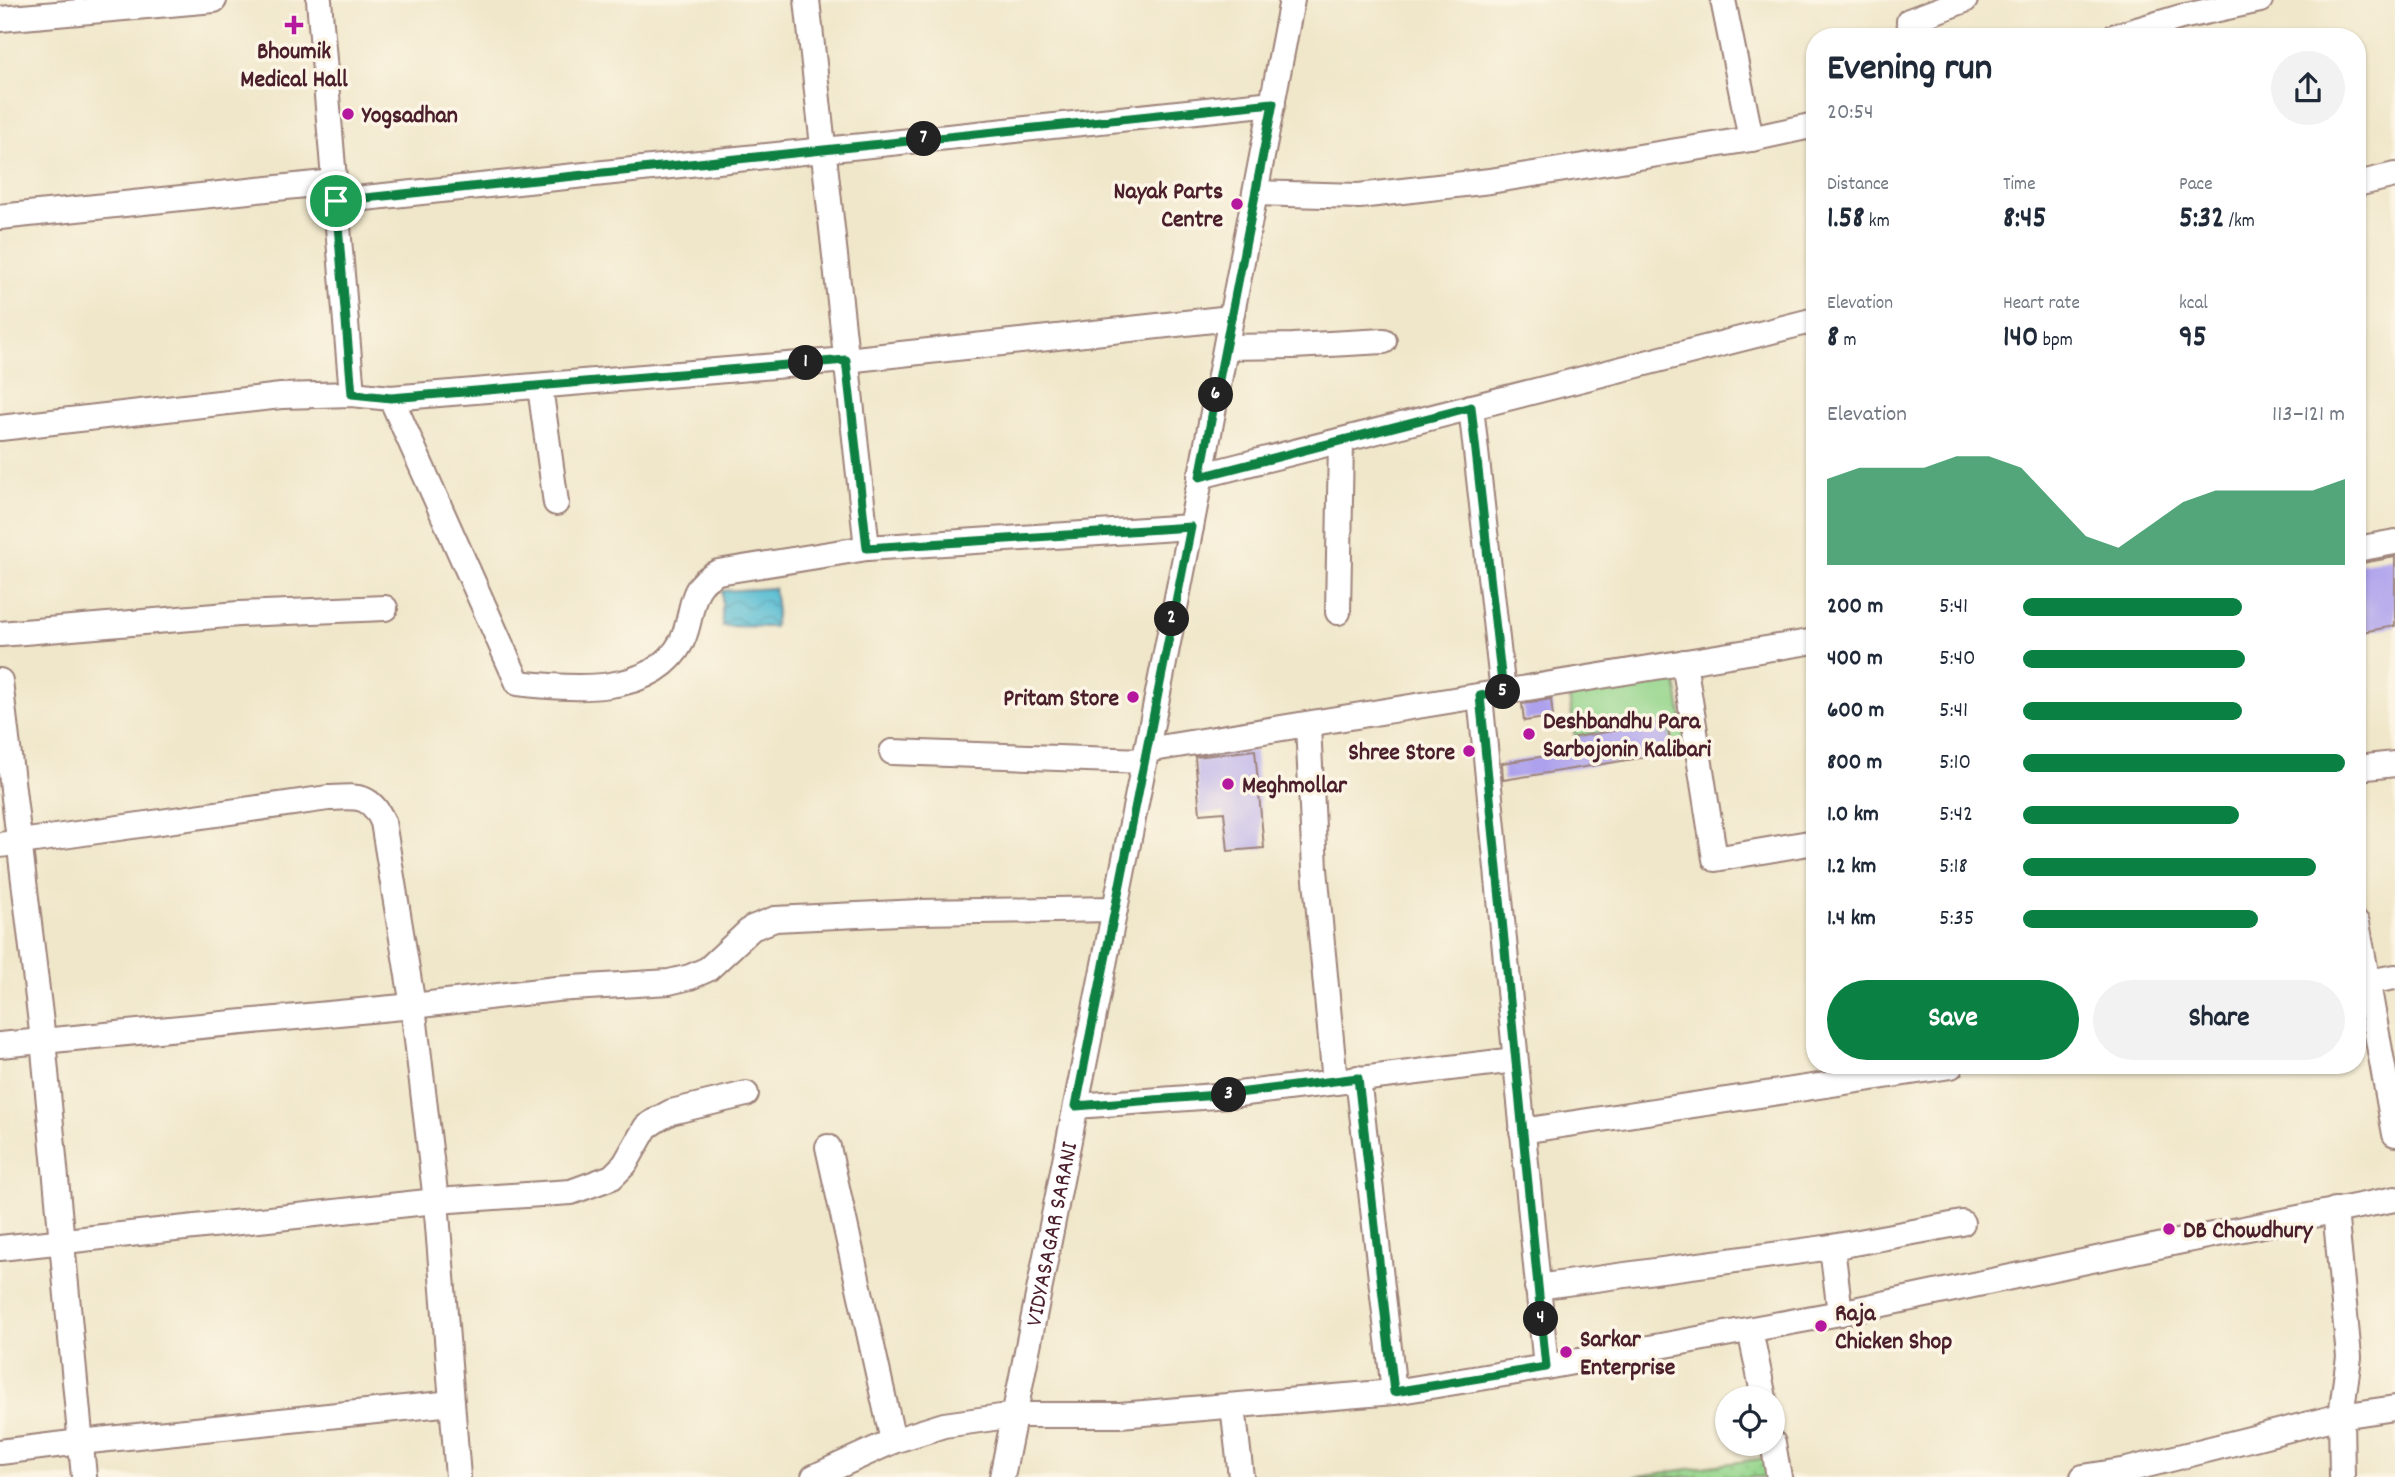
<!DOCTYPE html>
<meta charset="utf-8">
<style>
:root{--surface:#fff;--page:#f2f2f3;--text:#1f2937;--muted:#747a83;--accent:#0b8043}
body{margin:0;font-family:Dekko,sans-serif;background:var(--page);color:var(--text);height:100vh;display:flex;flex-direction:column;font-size:26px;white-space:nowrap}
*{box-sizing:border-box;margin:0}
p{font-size:23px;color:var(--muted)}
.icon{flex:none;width:38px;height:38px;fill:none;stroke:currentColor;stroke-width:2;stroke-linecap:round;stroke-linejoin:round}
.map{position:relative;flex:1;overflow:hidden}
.side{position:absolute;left:1806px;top:28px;width:560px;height:1046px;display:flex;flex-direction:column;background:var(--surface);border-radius:28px;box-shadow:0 2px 5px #0004}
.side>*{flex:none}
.tools{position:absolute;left:1715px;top:1386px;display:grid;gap:14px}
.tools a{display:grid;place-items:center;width:70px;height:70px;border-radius:50%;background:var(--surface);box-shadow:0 2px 5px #0004;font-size:35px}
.pin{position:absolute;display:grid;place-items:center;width:60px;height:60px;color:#fff;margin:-30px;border:4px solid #fff;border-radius:50%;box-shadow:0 2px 7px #0007}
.km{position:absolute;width:35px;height:35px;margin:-18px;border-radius:50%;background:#222;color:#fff;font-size:19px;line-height:35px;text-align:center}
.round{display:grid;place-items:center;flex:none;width:74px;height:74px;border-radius:37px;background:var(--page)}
.summary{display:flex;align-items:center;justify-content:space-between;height:119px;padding:0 21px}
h1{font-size:38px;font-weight:700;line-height:52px}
.figures{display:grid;grid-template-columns:repeat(3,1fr);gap:10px;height:119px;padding:7px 21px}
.figures div{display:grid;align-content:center}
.figures b{font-size:30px;font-weight:700}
.figures small{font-size:19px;font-weight:400}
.figures p{font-size:19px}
.chart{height:196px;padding:14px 21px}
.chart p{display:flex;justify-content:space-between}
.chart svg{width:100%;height:126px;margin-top:7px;fill:var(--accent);opacity:.7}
.cta{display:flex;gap:14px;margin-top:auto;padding:14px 21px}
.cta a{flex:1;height:80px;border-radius:42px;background:var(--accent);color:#fff;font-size:28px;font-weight:700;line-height:80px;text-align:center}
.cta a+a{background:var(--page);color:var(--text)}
ul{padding:0 21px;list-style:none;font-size:23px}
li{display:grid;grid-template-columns:112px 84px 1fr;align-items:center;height:52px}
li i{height:18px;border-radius:9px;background:var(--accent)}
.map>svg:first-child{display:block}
.grass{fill:#94d58c;stroke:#6f7a5c;stroke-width:2}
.park{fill:url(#park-dots);stroke:#6f7a5c;stroke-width:2}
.water{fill:url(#water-waves);stroke:#506e7f;stroke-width:2}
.building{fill:#ada1ed}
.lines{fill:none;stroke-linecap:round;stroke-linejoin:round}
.street-casing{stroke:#9d837a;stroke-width:28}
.street{stroke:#fff;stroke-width:24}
.route-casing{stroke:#fff;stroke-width:14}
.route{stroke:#0b8043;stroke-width:9}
.poi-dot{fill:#b5179e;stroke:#fcf5e5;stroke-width:2.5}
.labels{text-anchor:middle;stroke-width:7;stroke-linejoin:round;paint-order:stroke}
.poi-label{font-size:24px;font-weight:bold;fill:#4a1f2b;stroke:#fcf5e5;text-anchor:start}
.street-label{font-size:24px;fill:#4a1f2b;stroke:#fcf5e5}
</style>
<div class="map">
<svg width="2395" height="1477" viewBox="0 0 2395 1477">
<defs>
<pattern id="park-dots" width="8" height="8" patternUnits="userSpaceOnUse" patternTransform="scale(1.75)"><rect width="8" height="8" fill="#94d58c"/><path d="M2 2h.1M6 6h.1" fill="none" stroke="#81b679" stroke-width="1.8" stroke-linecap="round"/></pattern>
<pattern id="water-waves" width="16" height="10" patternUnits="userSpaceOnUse" patternTransform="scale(1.75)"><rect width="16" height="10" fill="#55bcd3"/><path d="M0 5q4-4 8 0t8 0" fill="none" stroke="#4898ab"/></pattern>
</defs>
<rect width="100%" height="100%" fill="#fcf5e5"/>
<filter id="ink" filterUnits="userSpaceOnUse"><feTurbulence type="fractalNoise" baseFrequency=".0143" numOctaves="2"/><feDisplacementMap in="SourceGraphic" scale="14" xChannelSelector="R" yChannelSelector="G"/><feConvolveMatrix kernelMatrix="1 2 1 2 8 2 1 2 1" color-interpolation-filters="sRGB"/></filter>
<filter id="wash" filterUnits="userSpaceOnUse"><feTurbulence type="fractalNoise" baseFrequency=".00686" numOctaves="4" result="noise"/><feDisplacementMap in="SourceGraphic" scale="28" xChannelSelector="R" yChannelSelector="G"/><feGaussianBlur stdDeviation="1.57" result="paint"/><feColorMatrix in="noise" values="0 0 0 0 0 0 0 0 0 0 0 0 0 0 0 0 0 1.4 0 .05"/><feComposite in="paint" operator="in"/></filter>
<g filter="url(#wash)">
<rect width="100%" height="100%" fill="#f0e7ca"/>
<path class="grass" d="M1675,675L1687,751L1672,753L1667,722L1575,737L1567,684Z"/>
<path class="park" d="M1766,1458L1770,1477H1632Z"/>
<path class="water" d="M774,588L777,611L774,627L722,626V591Z"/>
<g id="blocks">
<path class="building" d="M2395,557V626L2357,633V564Z
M1551,699L1553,717L1524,721L1522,704Z
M1667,722L1672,753L1503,780L1502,763L1577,751L1575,737Z
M1255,750L1264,848L1228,851L1224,812L1200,814L1195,757Z"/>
</g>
</g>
<g filter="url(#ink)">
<use href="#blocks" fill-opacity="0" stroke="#9d837a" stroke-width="2"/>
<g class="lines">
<g class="street-casing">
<g id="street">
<path d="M319,0L352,394"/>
<path d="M807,0L867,548"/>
<path d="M1723,0L1751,139"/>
<path d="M0,19L214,0"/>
<path d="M1909,21L1965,0"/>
<path d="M2113,37L2181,17L2260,0"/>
<path d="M2357,184L2395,175"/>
<path d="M1255,193L1359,196L1490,181L1751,139L1815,125"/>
<path d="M336,201L1273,103"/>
<path d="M0,217L334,182"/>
<path d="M1226,347L1293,346L1384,341"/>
<path d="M540,387L556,503"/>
<path d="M391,398L518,683C570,689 653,697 682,641C695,614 686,587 718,572L867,548L1191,527"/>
<path d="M1471,407L1503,692"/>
<path d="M0,428L281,396L352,394L391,398L846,360L1231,318"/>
<path d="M1200,476L1815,320"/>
<path d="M2357,549L2395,542"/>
<path d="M1338,612L1341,441"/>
<path d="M0,634L239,614L385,608"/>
<path d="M1684,662L1715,859L1815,842"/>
<path d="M0,681L43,1040L84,1477"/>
<path d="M1480,696L1546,1367"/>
<path d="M1308,725L1315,869L1335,1082"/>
<path d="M1147,750L1815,641"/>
<path d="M892,752L1144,761"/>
<path d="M2357,768L2395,764"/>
<path d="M0,845L328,798C356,797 370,793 383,822L413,1006L436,1201L458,1477"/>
<path d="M2357,923L2395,1134"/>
<path d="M2357,984L2395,977"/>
<path d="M0,1045L413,1006L556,989L669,982L690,977L708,969L752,928L775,919L919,912L1115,909"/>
<path d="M1358,1078L1394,1392"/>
<path d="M1076,1106L1230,1095L1515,1060"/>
<path d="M1522,1131L1951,1066"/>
<path d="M828,1147L893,1441"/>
<path d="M1832,1247L1840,1313"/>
<path d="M0,1248L436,1201L571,1192L612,1177L625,1164L646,1127L658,1119L671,1112L746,1094"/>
<path d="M1537,1287L1832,1247L1962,1223"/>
<path d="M1750,1330L1764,1398"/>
<path d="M1233,1406L1241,1477"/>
<path d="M1773,1443L1779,1477"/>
<path d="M0,1452L80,1442L452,1403"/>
<path d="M814,1477L893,1441L944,1425L1015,1415H1120L1394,1392L1546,1367L1840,1313L2182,1241L2395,1199"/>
<path id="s1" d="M1002,1477L1191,527L1292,0"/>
<path d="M2083,1477L2127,1470L2341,1416L2349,1357L2335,1210"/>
<path d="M2342,1477L2341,1416L2395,1408"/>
</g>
</g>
<use href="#street" class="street"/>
</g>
</g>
<g class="lines" filter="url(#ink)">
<g class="route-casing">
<path id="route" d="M1273,103L1200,477L1471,407L1503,692L1480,696L1546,1367L1394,1392L1358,1078L1230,1094L1076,1106L1191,527L867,548L846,360L391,398L352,394L336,201Z"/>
</g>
<use href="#route" class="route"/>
</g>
<g class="poi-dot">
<path d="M290.5 14.5h7v7h7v7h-7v7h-7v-7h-7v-7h7z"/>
<circle cx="348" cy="114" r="7"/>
<circle cx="1237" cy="204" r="7"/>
<circle cx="1133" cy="697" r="7"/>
<circle cx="1529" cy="734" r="7"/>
<circle cx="1469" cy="751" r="7"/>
<circle cx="1228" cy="784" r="7"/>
<circle cx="2169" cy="1229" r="7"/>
<circle cx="1821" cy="1326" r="7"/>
<circle cx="1566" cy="1352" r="7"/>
</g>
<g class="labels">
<g class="poi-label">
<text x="294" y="58" text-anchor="middle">Bhoumik<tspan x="294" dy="28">Medical Hall</tspan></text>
<text x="362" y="122">Yogsadhan</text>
<text x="1223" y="198" text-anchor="end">Nayak Parts<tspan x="1223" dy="28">Centre</tspan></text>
<text x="1119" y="705" text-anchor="end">Pritam Store</text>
<text x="1543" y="728">Deshbandhu Para<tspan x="1543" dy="28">Sarbojonin Kalibari</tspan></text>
<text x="1455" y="759" text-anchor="end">Shree Store</text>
<text x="1242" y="792">Meghmollar</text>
<text x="2183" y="1237">DB Chowdhury</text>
<text x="1835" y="1320">Raja<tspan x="1835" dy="28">Chicken Shop</tspan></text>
<text x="1580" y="1346">Sarkar<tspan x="1580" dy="28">Enterprise</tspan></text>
</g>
<g class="street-label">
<text dy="8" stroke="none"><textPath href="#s1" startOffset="248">VIDYASAGAR SARANI</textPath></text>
</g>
</g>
</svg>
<div class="tools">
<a><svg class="icon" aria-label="locate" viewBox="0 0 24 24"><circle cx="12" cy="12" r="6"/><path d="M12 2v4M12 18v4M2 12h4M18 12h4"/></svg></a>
</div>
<div class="pin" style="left:336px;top:201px;background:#1e9e55"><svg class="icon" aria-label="arrive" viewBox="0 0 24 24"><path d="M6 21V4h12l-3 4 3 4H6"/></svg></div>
<b class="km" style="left:806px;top:363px">1</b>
<b class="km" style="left:1172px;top:619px">2</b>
<b class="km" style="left:1229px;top:1095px">3</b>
<b class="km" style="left:1541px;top:1319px">4</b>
<b class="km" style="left:1503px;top:692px">5</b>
<b class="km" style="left:1216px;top:395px">6</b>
<b class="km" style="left:924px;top:139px">7</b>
<section class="side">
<div class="summary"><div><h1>Evening run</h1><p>20:54</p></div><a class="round"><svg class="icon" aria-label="share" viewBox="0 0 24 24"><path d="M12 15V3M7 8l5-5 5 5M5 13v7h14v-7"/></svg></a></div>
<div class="figures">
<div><p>Distance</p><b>1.58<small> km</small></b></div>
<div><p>Time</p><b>8:45</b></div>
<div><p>Pace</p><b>5:32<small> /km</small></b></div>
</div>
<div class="figures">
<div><p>Elevation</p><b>8<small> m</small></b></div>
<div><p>Heart rate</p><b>140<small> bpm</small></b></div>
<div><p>kcal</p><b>95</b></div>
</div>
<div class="chart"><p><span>Elevation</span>113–121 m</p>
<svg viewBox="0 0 160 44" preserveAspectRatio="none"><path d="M0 44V14L10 10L20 10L30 10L40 6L50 6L60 10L70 22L80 34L90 38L100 30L110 22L120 18L130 18L140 18L150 18L160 14V44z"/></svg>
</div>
<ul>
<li><b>200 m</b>5:41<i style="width:68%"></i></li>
<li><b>400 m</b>5:40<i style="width:69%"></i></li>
<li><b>600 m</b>5:41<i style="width:68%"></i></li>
<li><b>800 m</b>5:10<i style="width:100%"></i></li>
<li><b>1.0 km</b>5:42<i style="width:67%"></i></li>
<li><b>1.2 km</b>5:18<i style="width:91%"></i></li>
<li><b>1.4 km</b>5:35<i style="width:73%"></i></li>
</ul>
<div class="cta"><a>Save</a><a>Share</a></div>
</section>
</div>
